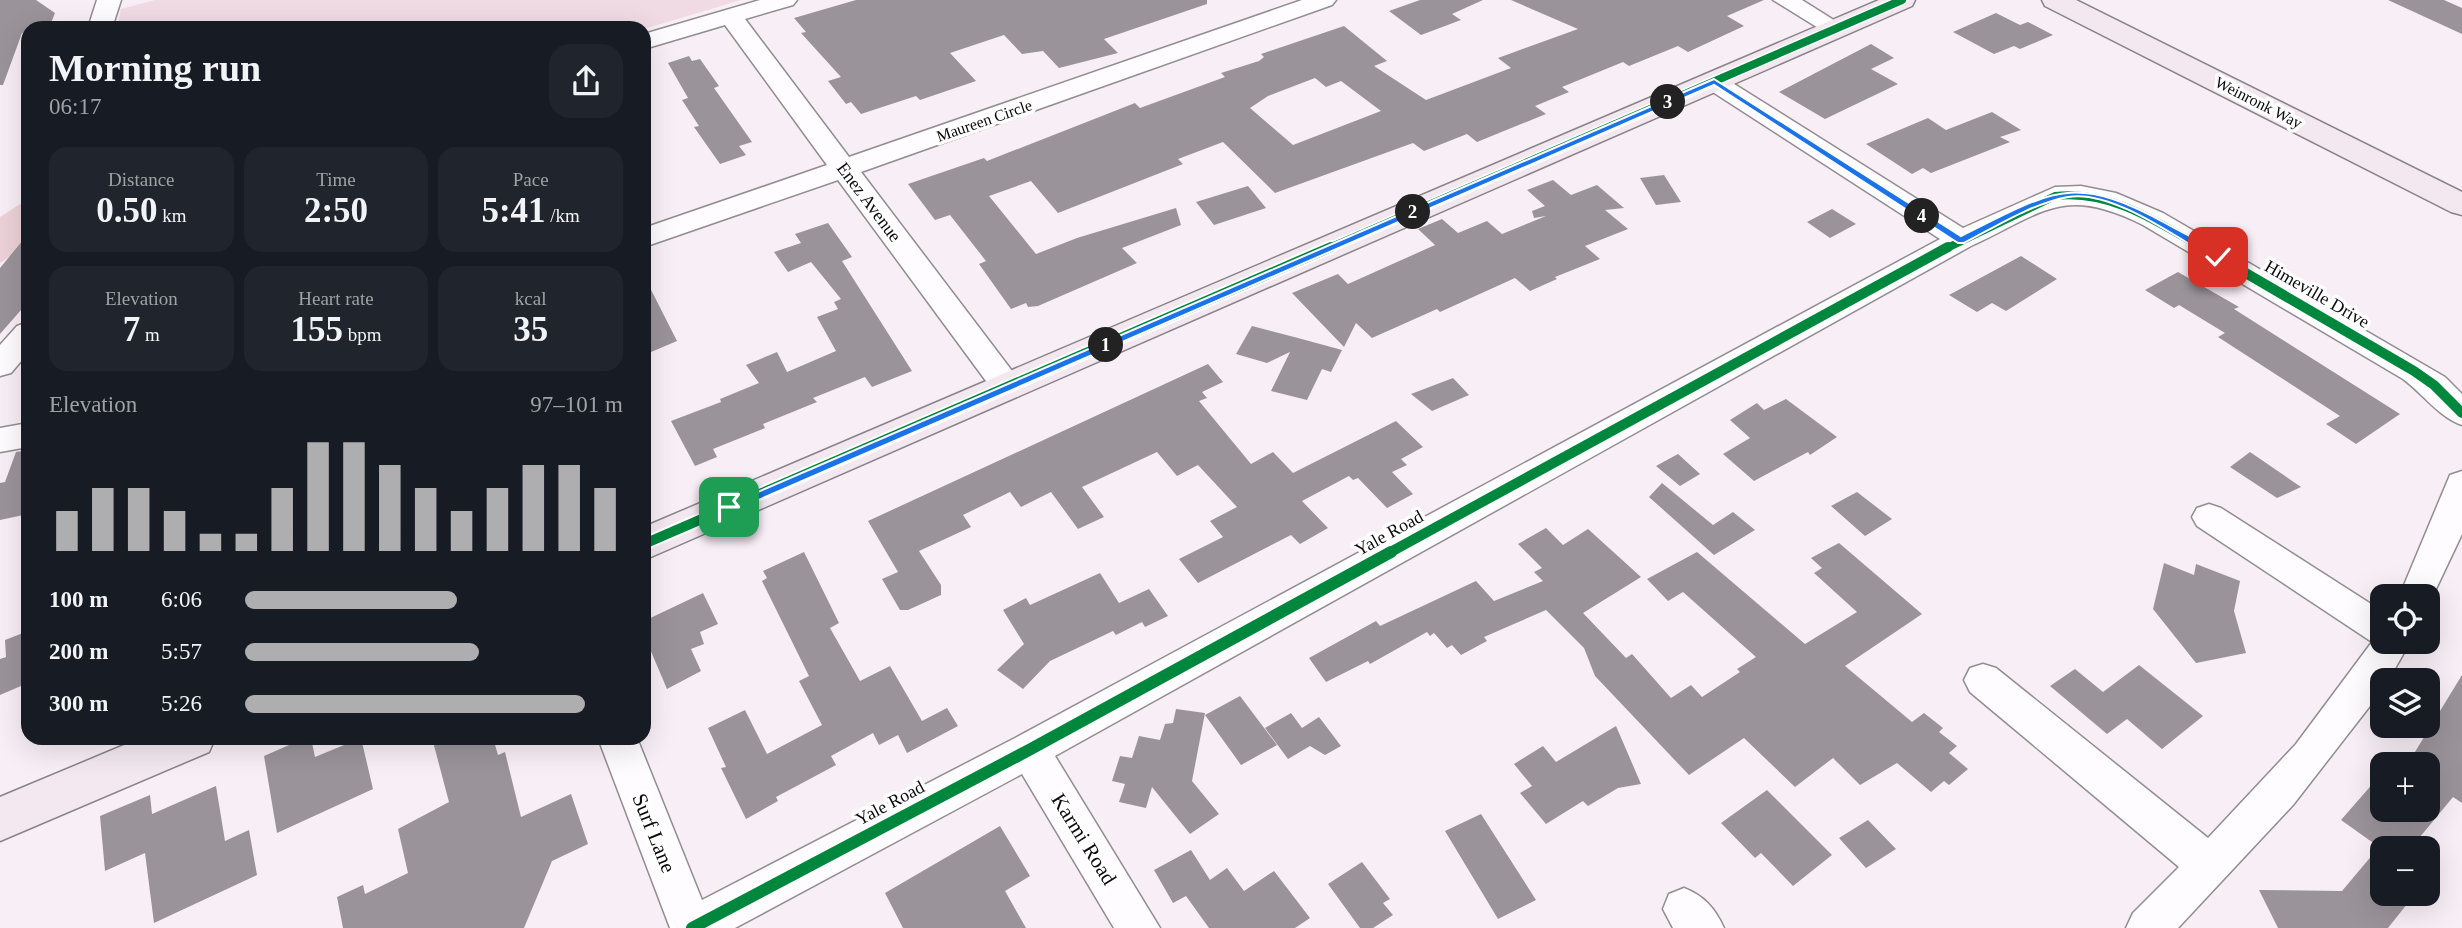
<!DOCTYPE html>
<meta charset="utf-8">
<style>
:root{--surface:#171b24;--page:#20242c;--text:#f1f3f6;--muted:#9ea1a6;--accent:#aeaeb1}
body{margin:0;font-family:"Times New Roman",serif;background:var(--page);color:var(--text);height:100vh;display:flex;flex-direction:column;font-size:26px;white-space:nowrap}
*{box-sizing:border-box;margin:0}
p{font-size:23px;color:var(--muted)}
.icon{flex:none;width:38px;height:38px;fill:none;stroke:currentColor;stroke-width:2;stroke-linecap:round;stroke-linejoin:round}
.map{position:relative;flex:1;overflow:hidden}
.panel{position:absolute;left:21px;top:21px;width:630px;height:724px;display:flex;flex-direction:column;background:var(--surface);border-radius:21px;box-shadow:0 7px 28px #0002}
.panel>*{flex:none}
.controls{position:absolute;left:2370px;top:584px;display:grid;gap:14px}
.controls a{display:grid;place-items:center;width:70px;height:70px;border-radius:14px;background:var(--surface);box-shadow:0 7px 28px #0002;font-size:35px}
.pin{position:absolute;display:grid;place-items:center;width:60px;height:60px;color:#fff;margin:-30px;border-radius:14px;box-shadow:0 4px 10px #0006}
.km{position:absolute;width:35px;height:35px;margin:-18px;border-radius:50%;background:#222;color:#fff;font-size:19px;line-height:35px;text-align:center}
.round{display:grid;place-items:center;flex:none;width:74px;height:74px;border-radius:21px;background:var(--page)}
.headline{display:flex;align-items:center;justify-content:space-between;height:119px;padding:0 28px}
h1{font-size:38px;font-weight:700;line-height:52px}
.metrics{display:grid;grid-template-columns:repeat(3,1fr);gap:10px;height:119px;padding:7px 28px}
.metrics div{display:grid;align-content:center;border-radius:18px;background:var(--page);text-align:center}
.metrics b{font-size:35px;font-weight:700}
.metrics small{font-size:19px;font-weight:400}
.metrics p{font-size:19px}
.chart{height:196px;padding:14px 28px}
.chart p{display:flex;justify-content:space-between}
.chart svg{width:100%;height:126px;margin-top:7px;stroke:var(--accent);stroke-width:6}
ul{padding:0 28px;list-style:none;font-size:23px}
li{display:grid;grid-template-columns:112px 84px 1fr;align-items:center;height:52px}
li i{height:18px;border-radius:9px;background:var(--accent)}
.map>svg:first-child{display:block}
.green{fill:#ecd1d8}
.pitch{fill:#f0dae3}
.building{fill:#9a949a;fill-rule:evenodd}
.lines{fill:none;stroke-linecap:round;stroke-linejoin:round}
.street-casing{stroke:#918d90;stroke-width:3}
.secondary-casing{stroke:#888387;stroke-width:3}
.street{fill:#fefcfe;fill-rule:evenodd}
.secondary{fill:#f3e8f0;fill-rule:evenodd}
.cycleway-far2-casing{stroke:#fff;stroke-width:11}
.cycleway-far1-casing{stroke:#fff;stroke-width:14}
.cycleway-casing{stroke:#fff;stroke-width:17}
.cycleway-far2{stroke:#00873e;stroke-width:8}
.cycleway-far1{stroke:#00873e;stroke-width:10}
.cycleway{stroke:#00873e;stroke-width:12}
.route{fill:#1a73e8;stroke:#fff;stroke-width:2}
.labels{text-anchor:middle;stroke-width:7;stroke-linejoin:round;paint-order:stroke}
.far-street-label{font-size:16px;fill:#0a0a0a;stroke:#fff}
.street-label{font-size:18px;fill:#0a0a0a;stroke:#fff}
.near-street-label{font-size:21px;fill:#0a0a0a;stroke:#fff}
</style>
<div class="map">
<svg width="2462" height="928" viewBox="0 0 2462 928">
<rect width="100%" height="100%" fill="#f8eef6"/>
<path class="green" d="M28,199V244L0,263V217Z"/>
<path class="pitch" d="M155,0H741L644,29L117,28L121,9Z"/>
<path class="building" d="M0,0H36L55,13L49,28H28V32L22,33L3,85H0Z
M856,0H1207V4L1104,39L1118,53L1059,68L1043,51L1022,54L1004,35L950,53L976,81L920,100L916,96L861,114L851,102L846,104L828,81L841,77L801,33L806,32L794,18Z
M1420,0H1483L1452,14L1461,20L1421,35L1389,11Z
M1511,0H1764L1727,16L1744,26L1688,52L1678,46L1629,66L1623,62L1562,87L1569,92L1535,106L1546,114L1477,142L1467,134L1424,151L1413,143L1275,193L1223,142L1178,159L1183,164L1058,213L1031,181L989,196L1036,254L1077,238L1176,208L1181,225L1122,248L1137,263L1038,306L1028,307L1026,303L1011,309L979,264L986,261L950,215L935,220L908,184L984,158L987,161L1135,103L1140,108L1225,77L1221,73L1259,61L1264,57L1261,54L1344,26L1387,61L1374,66L1426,100L1511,68L1498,58L1578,29ZM1315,78L1326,87L1341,81L1381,111L1293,145L1250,108L1268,96Z
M2388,0H2444L2462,8V34Z
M1996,13L2020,25L2028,22L2053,35L2020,49L2014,46L1994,54L1953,32Z
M1871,44L1894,58L1871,69L1898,84L1825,119L1779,92Z
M689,56L692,61L700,59L719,86L714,88L752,142L739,146L746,155L720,164L694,127L699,126L682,100L688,98L668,63Z
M1992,112L2021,130L2000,137L2010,142L1931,173L1923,168L1912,174L1866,144L1928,118L1946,130Z
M1664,175L1681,202L1656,205L1640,178Z
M1553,180L1571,195L1597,185L1624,208L1605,210L1628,229L1585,246L1600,259L1555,277L1557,279L1530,291L1515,278L1440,312L1437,309L1372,338L1356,323L1344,347L1292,293L1338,274L1348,284L1435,245L1418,229L1442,219L1458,233L1487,221L1502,234L1546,216L1534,218L1532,211L1545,206L1527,190Z
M1248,186L1266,208L1214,225L1196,202Z
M1832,209L1856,224L1830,238L1807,222Z
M828,223L852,257L842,261L912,371L872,387L865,377L813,398L817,402L763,424L765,428L713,449L717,457L695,466L671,421L721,402L720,399L759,383L746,365L777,352L787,372L836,351L817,317L838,309L834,302L841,299L811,262L788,272L774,252L801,243L795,234Z
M28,234V302L0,334V268Z
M2021,256L2057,279L2006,311L1992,303L1977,312L1949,295Z
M2178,272L2239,307L2234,309L2400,414L2356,444L2326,424L2340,416L2218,337L2225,333L2179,305L2174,308L2145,290Z
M644,276L677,341L644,355Z
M1252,326L1298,338L1342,350L1331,372L1322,369L1307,400L1271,391L1290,352L1267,363L1236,354Z
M1208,364L1223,382L1202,392L1207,398L1199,401L1251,464L1273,452L1293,473L1396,421L1423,447L1401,459L1407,465L1392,472L1413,494L1387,508L1358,478L1353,480L1349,476L1302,501L1328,528L1300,544L1291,535L1198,583L1179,559L1223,537L1210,521L1237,507L1198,465L1177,476L1157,452L1082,487L1104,517L1078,529L1051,492L1021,507L1010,492L963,515L971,527L919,551L941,585V595L908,610H900L882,579L898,572L868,521Z
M1453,378L1469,395L1432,411L1411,394Z
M1786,399L1837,437L1810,455L1808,452L1754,481L1723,454L1750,438L1730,420L1757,403L1764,410Z
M28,450V514L0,520V483L5,482L16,452Z
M2250,452L2301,487L2277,498L2230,467Z
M1678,454L1700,474L1680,486L1656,466Z
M1662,483L1713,525L1733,512L1755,530L1714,555L1649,497Z
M1857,492L1892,519L1865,536L1831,506Z
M1546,528L1563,545L1588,529L1641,577L1583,613L1626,658L1632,654L1671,698L1691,685L1702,697L1740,672L1737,669L1756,657L1683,592L1668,601L1647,579L1697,552L1805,644L1857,612L1814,573L1822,568L1811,558L1839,543L1922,614L1845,666L1912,722L1924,713L1943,728L1939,732L1957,746L1949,753L1968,769L1949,785L1944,781L1931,792L1897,763L1860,785L1833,758L1795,787L1744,738L1689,775L1595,676L1584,648L1546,610L1484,637L1487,641L1461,655L1452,645L1447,648L1434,633L1430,636L1427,632L1370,664L1368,661L1326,682L1309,658L1376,621L1380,626L1476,581L1494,601L1543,581L1534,572L1542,568L1518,544Z
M804,552L839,623L830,628L860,681L890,666L922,721L947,708L958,726L907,753L898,735L879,745L873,733L831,756L836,765L776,797L778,801L746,819L721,768L726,767L708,728L745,710L767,754L822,725L799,681L809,676L762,581L767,578L763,571Z
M2164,563L2194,575L2196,564L2240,581L2234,611L2246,653L2196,663L2153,609Z
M1100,573L1119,603L1149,589L1168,616L1145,627L1142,622L1116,635L1113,631L1050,661L1023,689L997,670L1024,644L1003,610L1026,598L1030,605Z
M703,593L718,624L700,632L704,644L691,649L701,671L667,689L644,635V621Z
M28,631V683L0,695V659L6,657L5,640Z
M2139,665L2203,716L2162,749L2127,719L2107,734L2050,686L2075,669L2103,692Z
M2462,675V803L2453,797L2410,849H2382V894H2415L2388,928H2278L2259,890L2342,891L2379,847L2341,820L2382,773V810H2427V765H2407Z
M1240,696L1277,745L1241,765L1205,715Z
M1176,709L1205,713L1192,781L1219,814L1190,834L1152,787L1146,808L1119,802L1125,784L1112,781L1120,756L1132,758L1139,736L1160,740L1165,724L1173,723Z
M1291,713L1302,728L1319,717L1341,746L1325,755L1310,746L1288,759L1265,728Z
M1616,726L1641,784L1618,788L1588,806L1583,801L1546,824L1520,793L1532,786L1514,764L1543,746L1556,762Z
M305,738H311L315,757L361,738L373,789L277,833L264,756Z
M432,738H493L498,755L505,752L521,817L571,794L588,844L552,861L524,928H343L337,897L363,885L365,894L408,873L398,829L449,802Z
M216,786L225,841L249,830L257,875L154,923L145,853L105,871L100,816L150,795L152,814Z
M1767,790L1832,855L1793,886L1761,853L1755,858L1721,823Z
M1481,814L1536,900L1498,919L1445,831Z
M1868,820L1896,849L1866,868L1839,838Z
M1000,826L1030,876L1005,891L1026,928H903L885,893Z
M1191,850L1210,880L1227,868L1244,891L1274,871L1310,918L1295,928H1209L1186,896L1173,903L1154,870Z
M1362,862L1390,899L1383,903L1393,915L1373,928H1360L1328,884Z"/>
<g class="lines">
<g class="street-casing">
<path id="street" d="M97,0H121L112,28H88Z
M760,0H797L793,5L745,19L849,157L1302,0H1336L1332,5L861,172L1019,380L1024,388L1019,396L1008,399L997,396L838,180L644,247V228L827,165L725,25L644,49V34Z
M1773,0H1802L1848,29L1844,34H1828Z
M1714,74L1723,77L1963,228L2055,187L2081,186L2116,193L2163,213L2445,377L2462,394V425C2440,418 2422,393 2403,379L2143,225C2063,185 2044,212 1971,246L1055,756L1160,928H1114L1022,774L735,928H670L598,738H637L702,900L1015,738L1940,239L1705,87L1701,82L1705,77Z
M28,322V353L11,373L0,376V345L17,326Z
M28,423V447L0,452V428Z
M2462,471V534L2427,608V597H2399L2450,475Z
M2209,504L2221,508L2382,611V642H2410L2388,681H2382L2380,693L2293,805L2178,928H2126L2133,913L2179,867L1970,692L1964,680L1970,668L1983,664L1996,668L2208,838L2296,744L2372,642L2197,526L2192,517L2197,508Z
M1684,888C1704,896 1715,908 1724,928H1673L1663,909L1669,894Z"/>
</g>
<g class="secondary-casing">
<path id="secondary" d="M1879,0H1915L1912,6L644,560V527Z
M2042,0H2076L2462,192V215L2451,212L2045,6Z
M141,738H215L209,752L0,841V797Z"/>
</g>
<use href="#street" class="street"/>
<use href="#secondary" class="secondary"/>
<g class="cycleway-far2-casing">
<path id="cycleway-far2" d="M1327,249L1902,0
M1945,249L2055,196C2112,190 2157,222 2204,249"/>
</g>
<g class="cycleway-far1-casing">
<path id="cycleway-far1" d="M2201,247L2414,371L2434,385L2462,413
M644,544L1331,247
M1387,554L1948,247"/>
</g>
<g class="cycleway-casing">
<path id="cycleway" d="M692,928L1029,750L1391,552"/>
</g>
<use href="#cycleway-far2" class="cycleway-far2"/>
<use href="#cycleway-far1" class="cycleway-far1"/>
<use href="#cycleway" class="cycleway"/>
</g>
<path class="route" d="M1714,79L1961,236C2051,192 2072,171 2167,224C2184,234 2208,243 2223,257L2214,259C2177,238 2111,189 2068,197C2031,204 1997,226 1964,243H1958L1714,85L733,511H725L723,507Z"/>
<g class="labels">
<g class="far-street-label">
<text transform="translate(2259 102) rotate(27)" y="6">Weinronk Way</text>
<text transform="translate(984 120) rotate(-19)" y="6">Maureen Circle</text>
</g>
<g class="street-label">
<text transform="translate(869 202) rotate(53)" y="6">Enez Avenue</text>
<text transform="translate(2317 294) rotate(30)" y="6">Himeville Drive</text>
<text transform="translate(1389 533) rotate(-29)" y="6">Yale Road</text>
<text transform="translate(890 803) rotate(-28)" y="6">Yale Road</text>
</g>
<g class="near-street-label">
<text transform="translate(654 833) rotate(68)" y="7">Surf Lane</text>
<text transform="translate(1084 839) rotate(58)" y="7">Karmi Road</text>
</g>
</g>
</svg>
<div class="controls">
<a><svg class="icon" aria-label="locate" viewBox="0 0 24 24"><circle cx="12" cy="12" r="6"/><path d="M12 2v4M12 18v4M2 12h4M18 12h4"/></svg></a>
<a><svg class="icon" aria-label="layers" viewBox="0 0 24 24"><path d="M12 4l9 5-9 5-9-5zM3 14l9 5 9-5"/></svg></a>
<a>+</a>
<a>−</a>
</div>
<div class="pin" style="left:729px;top:507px;background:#1e9e55"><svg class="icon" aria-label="arrive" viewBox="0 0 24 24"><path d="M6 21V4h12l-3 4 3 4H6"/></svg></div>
<div class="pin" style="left:2218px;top:257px;background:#d93025"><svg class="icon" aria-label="check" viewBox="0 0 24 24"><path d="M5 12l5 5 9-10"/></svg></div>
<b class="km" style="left:1106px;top:345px">1</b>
<b class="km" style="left:1413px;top:212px">2</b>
<b class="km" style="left:1668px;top:102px">3</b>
<b class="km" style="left:1922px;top:216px">4</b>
<section class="panel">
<div class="headline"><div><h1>Morning run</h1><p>06:17</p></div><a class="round"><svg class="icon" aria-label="share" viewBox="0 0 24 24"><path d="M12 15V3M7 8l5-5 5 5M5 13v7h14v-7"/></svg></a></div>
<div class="metrics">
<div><p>Distance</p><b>0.50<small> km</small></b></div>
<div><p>Time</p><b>2:50</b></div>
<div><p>Pace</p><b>5:41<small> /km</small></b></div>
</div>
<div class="metrics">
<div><p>Elevation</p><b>7<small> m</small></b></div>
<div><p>Heart rate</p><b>155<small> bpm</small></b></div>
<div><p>kcal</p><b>35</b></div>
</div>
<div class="chart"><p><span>Elevation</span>97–101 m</p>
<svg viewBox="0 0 160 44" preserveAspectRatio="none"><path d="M5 44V30M15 44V22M25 44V22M35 44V30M45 44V38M55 44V38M65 44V22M75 44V6M85 44V6M95 44V14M105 44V22M115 44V30M125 44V22M135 44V14M145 44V14M155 44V22"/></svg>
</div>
<ul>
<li><b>100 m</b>6:06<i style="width:56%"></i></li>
<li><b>200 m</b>5:57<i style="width:62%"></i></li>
<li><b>300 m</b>5:26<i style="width:90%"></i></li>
</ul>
</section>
</div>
